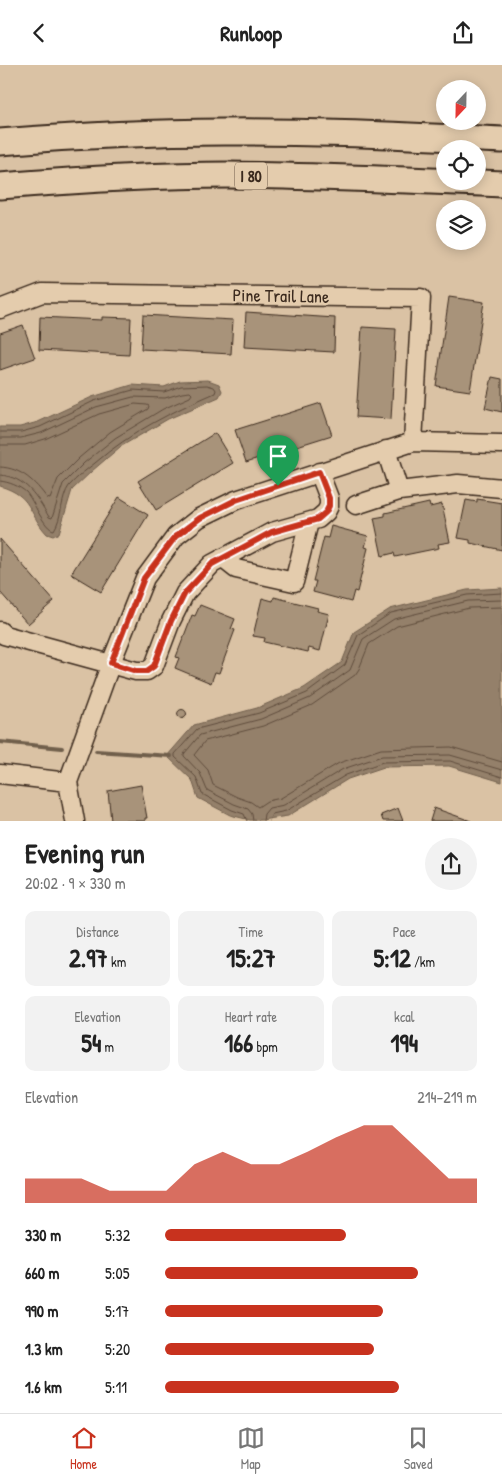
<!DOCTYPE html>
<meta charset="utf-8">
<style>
:root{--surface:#fff;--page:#f2f2f2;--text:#222;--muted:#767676;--line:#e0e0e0;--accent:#c8321e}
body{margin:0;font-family:"Patrick Hand",sans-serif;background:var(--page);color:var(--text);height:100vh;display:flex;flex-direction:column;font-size:19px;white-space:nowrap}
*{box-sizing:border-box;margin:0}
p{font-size:16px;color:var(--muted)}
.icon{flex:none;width:28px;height:28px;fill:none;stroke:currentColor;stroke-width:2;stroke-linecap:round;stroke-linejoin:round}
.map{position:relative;height:756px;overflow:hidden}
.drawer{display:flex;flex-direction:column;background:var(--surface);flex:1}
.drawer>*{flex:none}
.needle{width:32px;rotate:202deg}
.tools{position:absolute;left:436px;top:15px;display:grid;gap:10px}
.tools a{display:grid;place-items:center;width:50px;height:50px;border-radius:50%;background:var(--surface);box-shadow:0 2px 12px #0003;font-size:25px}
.pin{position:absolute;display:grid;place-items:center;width:42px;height:42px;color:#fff;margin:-51px -21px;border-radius:50% 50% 50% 0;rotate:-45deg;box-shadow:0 0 5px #0007}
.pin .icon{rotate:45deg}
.round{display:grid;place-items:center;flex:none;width:52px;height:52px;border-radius:26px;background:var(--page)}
.overview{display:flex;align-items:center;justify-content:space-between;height:85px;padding:0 25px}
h1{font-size:28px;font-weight:700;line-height:38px}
.stats{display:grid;grid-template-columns:repeat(3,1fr);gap:8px;height:85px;padding:5px 25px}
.stats div{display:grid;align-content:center;border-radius:10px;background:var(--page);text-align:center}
.stats b{font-size:25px;font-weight:700}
.stats small{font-size:14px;font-weight:400}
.stats p{font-size:14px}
.chart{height:140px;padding:10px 25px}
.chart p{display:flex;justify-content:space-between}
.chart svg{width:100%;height:90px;margin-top:5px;fill:var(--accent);opacity:.7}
ul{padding:0 25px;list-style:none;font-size:16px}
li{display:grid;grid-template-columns:80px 60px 1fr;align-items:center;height:38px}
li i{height:12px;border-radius:6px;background:var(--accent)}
header{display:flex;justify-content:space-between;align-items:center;height:65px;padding:0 25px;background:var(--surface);font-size:22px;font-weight:700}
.menu{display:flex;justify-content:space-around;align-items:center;height:70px;border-top:1px solid var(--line);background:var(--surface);font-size:14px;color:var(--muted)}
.menu a{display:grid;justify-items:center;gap:2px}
.menu .active{color:var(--accent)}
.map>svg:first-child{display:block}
.water{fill:#94806a;stroke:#705e4c}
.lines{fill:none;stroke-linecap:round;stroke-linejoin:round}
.shore{stroke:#5f4c3c;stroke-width:1}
.stream{stroke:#705e4c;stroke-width:4}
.building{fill:#a8937a;stroke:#3b2a1e}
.minor-casing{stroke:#3b2a1e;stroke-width:21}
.highway-casing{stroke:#3b2a1e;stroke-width:29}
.minor{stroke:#e4ccad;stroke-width:18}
.highway{stroke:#e4ccad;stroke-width:25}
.route-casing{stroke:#fff;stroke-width:10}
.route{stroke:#c8321e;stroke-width:6}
.labels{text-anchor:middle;stroke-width:4;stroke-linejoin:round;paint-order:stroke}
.shield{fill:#e4ccad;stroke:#6e5b49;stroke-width:1}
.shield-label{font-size:16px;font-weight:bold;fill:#3b2a1e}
.street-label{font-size:18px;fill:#3b2a1e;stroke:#e4ccad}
</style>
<header><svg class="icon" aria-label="back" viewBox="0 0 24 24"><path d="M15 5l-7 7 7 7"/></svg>Runloop<svg class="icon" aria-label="share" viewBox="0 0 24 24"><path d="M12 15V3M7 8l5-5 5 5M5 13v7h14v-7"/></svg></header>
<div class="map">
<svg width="502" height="756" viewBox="0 0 502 756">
<rect width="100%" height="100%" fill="#dac2a4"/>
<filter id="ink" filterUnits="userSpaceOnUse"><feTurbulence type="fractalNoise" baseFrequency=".02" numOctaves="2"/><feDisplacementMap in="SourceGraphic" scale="10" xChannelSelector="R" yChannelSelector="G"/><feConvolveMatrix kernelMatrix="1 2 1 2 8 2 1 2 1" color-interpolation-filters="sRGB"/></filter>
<g filter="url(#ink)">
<path class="water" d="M208,315L219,319L222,326L219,332L168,354L120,382L92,406L72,425L59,468L53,471L47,469C26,446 34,432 0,421V362H20L38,357L92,332L132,320L164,322L180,316Z
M502,523V717L449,701L384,702L348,714L288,751L261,755H250L230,750L198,733L192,715L167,691L194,660L257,643L304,623L342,597L354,567L390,544L467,525Z"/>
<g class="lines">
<path class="shore" d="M0,367H21L40,362L94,336L133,325L164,327L181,321L207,320L214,322L216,325L215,328C171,347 131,367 95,398C86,405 76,413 69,421C61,432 62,453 54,465C44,464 34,436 26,427C19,421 9,417 0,416
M0,373H21L41,368L96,342L133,332L165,333L182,328L190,327L192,329L190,332L163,344L115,373L84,398L63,419L52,453L49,452C37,432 26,412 0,410
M0,380H25L45,374L99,349L135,339L147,340L149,341L148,344L110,367L79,393L58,414L50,434L47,433C35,417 22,403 0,402
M502,542L469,543L397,561L369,579L359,604L355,610L312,640L263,661L205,676L194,690L208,705L213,720L237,732L251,737L258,742L267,736L281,733L339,698L381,684L451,682L502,697
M247,756L244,749L232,745L202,729L196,712L175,692V689L197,664L259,648L307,628L345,600L358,570L391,548L467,530L502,528
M253,756L252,749L248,744L234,739L207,725L200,708L184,691V689L200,670L261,654L310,633L350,605L363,574L394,554L468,536L502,535
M263,756L264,749L269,743L284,740L343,704L382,691L450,690L502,705
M269,756L272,749L286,746L346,710L383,697L450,696L502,712"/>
<path class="stream" d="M0,677L62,683
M96,686L171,691"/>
</g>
<path class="building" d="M449,232L484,237L470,326L436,321Z
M246,247L335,253L334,287L244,282Z
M143,250L233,255L231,289L141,284Z
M40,252L102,255V252L131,253L129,290L39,285Z
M23,260L35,293L0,305V268Z
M362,262L396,264L391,354L356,352Z
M492,312L502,314V347L485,343Z
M321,338L332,370L246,397L235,365Z
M215,368L233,398L156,445L138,416Z
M119,432L148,450L101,527L71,509Z
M477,434L502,438V485L470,478V475L458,473L466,435L477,437Z
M429,438L430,442L442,439L450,477L438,479L439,483L395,492L394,488L382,491L374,453L385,451V448Z
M331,461L368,471L365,482L368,483L357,527L354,526L351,537L313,527L316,516H313L324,472L328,473Z
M0,474L54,536L28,559L0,527Z
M274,532L318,543L317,546L329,549L320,586L309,583L308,587L264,577L265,573L253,571L262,533L273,536Z
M200,540L235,554L231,564L235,565L219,608L215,607L211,618L175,603L179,593L176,592L192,550L195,551Z
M177.5 649a4.5 4.5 0 1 1 9 0a4.5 4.5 0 1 1-9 0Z
M141,720L147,753H145V756H111L108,726Z
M398,743L403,756H383L381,750Z
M434,743L471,756H430Z"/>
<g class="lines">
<g class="minor-casing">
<path id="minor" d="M0,244L42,228L421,233L413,377
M386,385L399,426
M356,440L399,426L458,419L502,423
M222,493L236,504L294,517L309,457
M0,566L4,570L136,606H147L154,601L171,556L185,528L212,499L272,467L318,454L326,447L329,441V433L319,407
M0,709L68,717
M75,756L68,717L111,598L145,513L176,471L199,453L236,435L413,377L502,379"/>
</g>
<g class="highway-casing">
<path id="highway" d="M0,77C75,71 149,67 224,67C317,66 410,71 502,75
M0,121C76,115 152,110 228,110C319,111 411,115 502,119"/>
</g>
<use href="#minor" class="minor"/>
<use href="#highway" class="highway"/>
</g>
</g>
<g class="lines" filter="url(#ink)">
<g class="route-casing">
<path id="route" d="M319,407L329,433V441L326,447L318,454L272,467L212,499L185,528L171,556L154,601L147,606H136L111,598L144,513L176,471L200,453L236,435Z"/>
</g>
<use href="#route" class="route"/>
</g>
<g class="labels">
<rect class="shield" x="235" y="97.5" width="32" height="27" rx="4"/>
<g class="shield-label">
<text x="251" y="117">I 80</text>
</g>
<g class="street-label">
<text transform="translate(281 231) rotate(1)" y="6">Pine Trail Lane</text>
</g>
</g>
</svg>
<div class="tools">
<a><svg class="needle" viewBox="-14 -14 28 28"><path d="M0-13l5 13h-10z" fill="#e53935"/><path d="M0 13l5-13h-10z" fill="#767676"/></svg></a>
<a><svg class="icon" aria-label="locate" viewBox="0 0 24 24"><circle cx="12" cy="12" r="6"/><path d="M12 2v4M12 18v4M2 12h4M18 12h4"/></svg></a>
<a><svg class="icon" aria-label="layers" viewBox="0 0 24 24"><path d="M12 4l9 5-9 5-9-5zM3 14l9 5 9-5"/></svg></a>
</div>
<div class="pin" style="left:278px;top:421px;background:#1e9e55"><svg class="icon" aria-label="arrive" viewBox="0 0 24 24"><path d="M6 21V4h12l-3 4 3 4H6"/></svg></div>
</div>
<section class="drawer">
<div class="overview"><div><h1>Evening run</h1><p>20:02 · 9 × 330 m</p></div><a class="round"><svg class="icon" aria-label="share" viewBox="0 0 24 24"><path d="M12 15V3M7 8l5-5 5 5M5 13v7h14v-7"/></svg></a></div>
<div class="stats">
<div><p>Distance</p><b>2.97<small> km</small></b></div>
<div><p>Time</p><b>15:27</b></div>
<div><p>Pace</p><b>5:12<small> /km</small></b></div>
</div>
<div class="stats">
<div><p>Elevation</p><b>54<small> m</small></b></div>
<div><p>Heart rate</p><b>166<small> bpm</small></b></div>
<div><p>kcal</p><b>194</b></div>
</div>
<div class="chart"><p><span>Elevation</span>214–219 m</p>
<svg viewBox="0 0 160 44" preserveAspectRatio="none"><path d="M0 44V32L10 32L20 32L30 38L40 38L50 38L60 25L70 19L80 25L90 25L100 19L110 12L120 6L130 6L140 19L150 32L160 32V44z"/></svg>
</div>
<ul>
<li><b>330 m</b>5:32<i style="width:58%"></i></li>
<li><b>660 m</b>5:05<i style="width:81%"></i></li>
<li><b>990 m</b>5:17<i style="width:70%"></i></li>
<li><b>1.3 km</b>5:20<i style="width:67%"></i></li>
<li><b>1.6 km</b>5:11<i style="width:75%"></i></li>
</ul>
</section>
<nav class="menu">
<a class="active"><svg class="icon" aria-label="home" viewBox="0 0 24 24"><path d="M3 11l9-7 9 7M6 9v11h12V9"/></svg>Home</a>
<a><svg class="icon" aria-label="map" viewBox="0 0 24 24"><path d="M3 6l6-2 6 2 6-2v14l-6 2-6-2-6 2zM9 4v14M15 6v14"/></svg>Map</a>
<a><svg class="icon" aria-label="saved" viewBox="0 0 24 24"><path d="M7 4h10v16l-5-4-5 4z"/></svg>Saved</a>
</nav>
